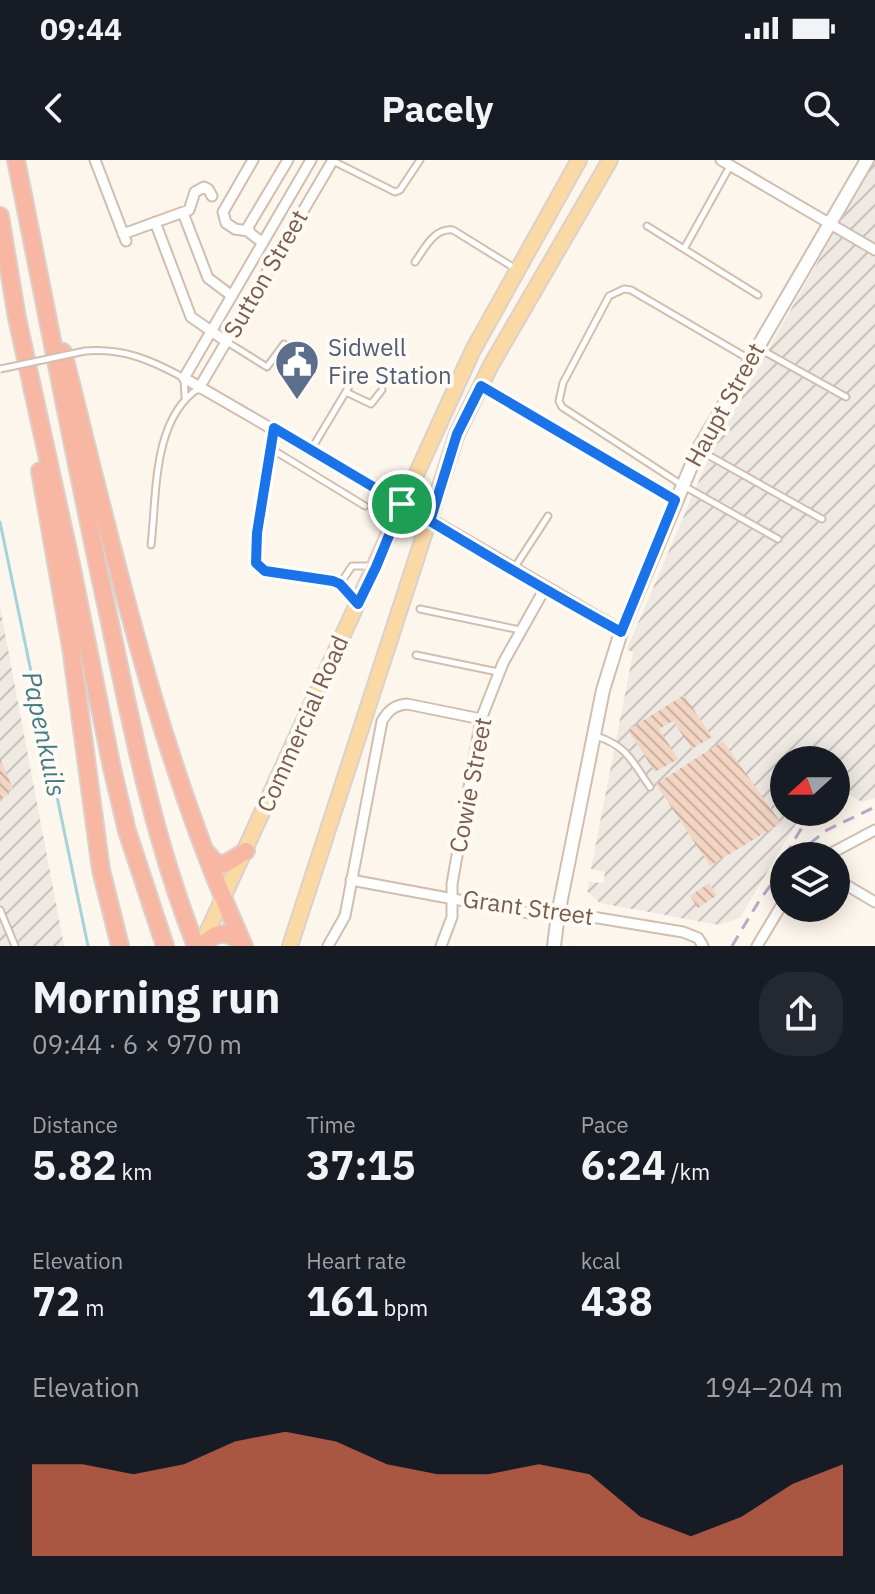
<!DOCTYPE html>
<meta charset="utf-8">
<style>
:root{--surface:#171b24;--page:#242831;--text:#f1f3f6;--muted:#9ea1a6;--accent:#e76f51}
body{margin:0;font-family:"IBM Plex Sans",sans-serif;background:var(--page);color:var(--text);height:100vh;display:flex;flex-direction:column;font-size:30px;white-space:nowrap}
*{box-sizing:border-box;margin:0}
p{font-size:26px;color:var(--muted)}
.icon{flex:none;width:44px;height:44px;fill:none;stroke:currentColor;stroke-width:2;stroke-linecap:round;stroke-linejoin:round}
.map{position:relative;height:786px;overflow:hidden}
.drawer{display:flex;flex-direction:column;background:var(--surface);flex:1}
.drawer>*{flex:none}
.needle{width:52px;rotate:249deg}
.fabs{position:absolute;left:770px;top:586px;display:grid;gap:16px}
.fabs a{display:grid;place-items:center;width:80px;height:80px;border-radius:50%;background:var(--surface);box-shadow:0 4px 20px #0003;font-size:40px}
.pin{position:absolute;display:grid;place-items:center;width:68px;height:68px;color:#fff;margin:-34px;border:4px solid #fff;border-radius:50%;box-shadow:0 2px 8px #0007}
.round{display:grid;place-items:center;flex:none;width:84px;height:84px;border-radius:32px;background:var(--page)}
.head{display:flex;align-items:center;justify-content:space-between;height:136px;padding:0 32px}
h1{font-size:44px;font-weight:800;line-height:60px}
.metrics{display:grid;grid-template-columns:repeat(3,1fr);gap:12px;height:136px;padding:8px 32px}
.metrics div{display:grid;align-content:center}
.metrics b{font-size:40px;font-weight:800}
.metrics small{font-size:22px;font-weight:400}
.metrics p{font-size:22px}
.chart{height:224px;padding:16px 32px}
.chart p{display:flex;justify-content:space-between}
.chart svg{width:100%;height:144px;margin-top:8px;fill:var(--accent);opacity:.7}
.status{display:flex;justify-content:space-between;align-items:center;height:56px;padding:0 40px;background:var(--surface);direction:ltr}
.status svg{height:22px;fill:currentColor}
header{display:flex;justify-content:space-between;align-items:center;height:104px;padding:0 32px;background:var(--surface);font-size:36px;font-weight:800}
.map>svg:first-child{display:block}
.industrial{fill:url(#industrial-furrows)}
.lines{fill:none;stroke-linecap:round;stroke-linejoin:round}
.stream{stroke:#a5d3da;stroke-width:3}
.building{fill:url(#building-back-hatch)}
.service-casing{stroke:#d1beb0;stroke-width:9}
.minor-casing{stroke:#d1beb0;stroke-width:13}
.tertiary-casing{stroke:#d1beb0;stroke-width:16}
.primary-casing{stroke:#dad1cd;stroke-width:18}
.motorway-casing{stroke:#dad1cd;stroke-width:20}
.service{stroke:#fff;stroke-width:5}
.minor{stroke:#fff;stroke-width:9}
.tertiary{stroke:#fff;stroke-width:12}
.primary{stroke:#fbd9a5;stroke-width:14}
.motorway{stroke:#f7b7a3;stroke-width:16}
.rail{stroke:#b9a8c9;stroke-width:3;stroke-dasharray:12 8;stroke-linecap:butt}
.service-bridge-casing{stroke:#d1beb0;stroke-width:9;stroke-linecap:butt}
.service-bridge{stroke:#fff;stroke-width:5}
.route-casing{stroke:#fff;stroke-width:16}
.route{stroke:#1a73e8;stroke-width:10}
.labels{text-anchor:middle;stroke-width:8;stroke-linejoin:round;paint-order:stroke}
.street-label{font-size:24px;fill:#7a5c4d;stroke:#fffaf3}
.service-label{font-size:24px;fill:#4e5e75;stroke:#fffaf3;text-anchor:start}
.water-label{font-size:26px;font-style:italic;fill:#437c86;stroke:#fffaf3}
</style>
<div class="status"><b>09:44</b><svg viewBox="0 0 49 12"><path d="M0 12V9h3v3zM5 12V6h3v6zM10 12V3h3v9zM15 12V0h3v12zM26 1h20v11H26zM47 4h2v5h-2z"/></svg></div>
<header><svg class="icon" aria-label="back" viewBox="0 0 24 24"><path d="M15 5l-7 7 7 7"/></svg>Pacely<svg class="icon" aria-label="search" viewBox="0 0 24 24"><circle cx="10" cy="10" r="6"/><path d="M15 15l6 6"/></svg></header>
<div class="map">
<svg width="875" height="786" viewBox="0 0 875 786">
<defs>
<pattern id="industrial-furrows" width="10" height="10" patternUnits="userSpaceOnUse" patternTransform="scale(2)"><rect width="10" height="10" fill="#efe9e4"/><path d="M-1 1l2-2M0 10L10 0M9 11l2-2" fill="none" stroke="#c7c0bb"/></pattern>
<pattern id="building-back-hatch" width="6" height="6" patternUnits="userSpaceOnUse" patternTransform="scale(2)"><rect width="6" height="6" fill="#f3d5c3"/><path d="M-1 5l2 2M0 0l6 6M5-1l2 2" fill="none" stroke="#cab0a1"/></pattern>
</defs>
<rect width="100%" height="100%" fill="#fdf6ec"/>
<path class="industrial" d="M875,0V638L862,642L836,627V600H784V652H803L740,758L719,765L600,743L587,731L589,722L603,723L605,712L591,709L633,493L627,489L712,290Z
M0,447L64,786H0Z"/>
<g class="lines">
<path class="stream" d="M0,362L88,786"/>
</g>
<path class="building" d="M684,535L712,577L692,589L673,561L659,569L678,599L655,612L628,570Z
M723,581L781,663L710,706L656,624Z
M0,598L13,629L8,631L9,635L0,639Z
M709,723L717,735L698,748L690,736Z"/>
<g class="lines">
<g class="service-casing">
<path id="service" d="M333,1L395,32L400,30L420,0
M647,66L758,135
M684,89L730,6
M415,102C425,88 434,68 453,70L516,109
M227,182L267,207L284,184
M758,188L846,237
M85,191C124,188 151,200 184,218L185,237
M749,199L631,130L624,129L609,136L563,223L559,241L562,247L682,325L778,379
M346,232L371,244L382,230
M274,269L257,373L256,403L265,411L333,421L340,424L356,442
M270,288L365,346
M311,290L357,213
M699,290L822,359
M151,385C157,334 152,259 199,228
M513,410L548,356
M340,424L352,406H373
M420,449L520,470
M416,495L498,512
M596,576C627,586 632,601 650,627
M0,750L15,786"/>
</g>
<g class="minor-casing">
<path id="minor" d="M95,0L126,81
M311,0L184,218L402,344
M721,0L875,90
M183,53L208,118L232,136
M155,62L191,157L227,182
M248,71L235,69L226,63L223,52L253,0
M123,74L189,50L195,32L204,27L208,29L212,36
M263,83L250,73L248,67L288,0
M481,226L675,340
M199,228L333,0
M826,696L875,670
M836,719L875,742
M351,720L529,753L586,756L683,772L698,778L703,786
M328,786L345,756L382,561C388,551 394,545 407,544L481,559
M441,786L452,757V724L481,559L503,503L544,430
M757,786L784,741"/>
</g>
<g class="tertiary-casing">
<path id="tertiary" d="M402,344L621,472
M554,786L558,754L603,530L621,472L698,290L867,0"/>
</g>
<g class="primary-casing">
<path id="primary" d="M201,786L473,190L579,0
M290,786L457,274L491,205L610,0"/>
</g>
<g class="motorway-casing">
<path id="motorway" d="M16,0C47,153 76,306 109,458C132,569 154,680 196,786
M0,56L17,158L71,404L112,608L127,671L165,786
M63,192C114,393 158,596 244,786
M40,311L71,487L101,710L120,786
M206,692L215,702L225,704L246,691
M203,786C214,771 228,770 241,783"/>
</g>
<use href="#service" class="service"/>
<use href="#minor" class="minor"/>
<use href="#tertiary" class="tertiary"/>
<use href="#primary" class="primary"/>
<use href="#motorway" class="motorway"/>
<path class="rail" d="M785,696L811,652
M794,696L827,670L875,647
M732,786L759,741L784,707"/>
<g class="service-bridge-casing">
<path id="service-bridge" d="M0,209L85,191"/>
</g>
<use href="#service-bridge" class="service-bridge"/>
</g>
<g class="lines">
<g class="route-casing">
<path id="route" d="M402,344L274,268L257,373L256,403L265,411L333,421L340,424L358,444L376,407L402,344L430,361L457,274L481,226L675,340L621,472C547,431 474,388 402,344"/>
</g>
<use href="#route" class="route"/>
</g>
<defs>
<g id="civic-pin" transform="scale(2.3)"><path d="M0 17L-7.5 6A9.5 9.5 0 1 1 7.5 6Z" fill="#5c6f8a" stroke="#fffaf3"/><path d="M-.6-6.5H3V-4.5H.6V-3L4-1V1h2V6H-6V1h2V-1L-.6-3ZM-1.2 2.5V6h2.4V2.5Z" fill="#fff"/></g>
</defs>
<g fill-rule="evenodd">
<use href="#civic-pin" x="297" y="202"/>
</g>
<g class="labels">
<g class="street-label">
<text transform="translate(266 114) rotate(-60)" y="8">Sutton Street</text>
<text transform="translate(725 245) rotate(-61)" y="8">Haupt Street</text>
<text transform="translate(303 564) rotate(-66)" y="8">Commercial Road</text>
<text transform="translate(471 625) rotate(-79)" y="8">Cowie Street</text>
<text transform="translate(528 748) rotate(8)" y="8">Grant Street</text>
</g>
<g class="service-label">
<text x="328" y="196">Sidwell<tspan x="328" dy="28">Fire Station</tspan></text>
</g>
<g class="water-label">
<text transform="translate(44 574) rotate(78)" y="9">Papenkuils</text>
</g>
</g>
</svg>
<div class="fabs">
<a><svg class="needle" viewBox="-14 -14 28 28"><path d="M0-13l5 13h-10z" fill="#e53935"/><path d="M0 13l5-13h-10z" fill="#9ea1a6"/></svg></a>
<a><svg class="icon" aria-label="layers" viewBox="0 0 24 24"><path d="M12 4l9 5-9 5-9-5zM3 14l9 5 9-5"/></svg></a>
</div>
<div class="pin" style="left:402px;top:344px;background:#1e9e55"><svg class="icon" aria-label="arrive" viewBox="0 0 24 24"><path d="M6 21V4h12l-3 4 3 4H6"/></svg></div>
</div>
<section class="drawer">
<div class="head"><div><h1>Morning run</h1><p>09:44 · 6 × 970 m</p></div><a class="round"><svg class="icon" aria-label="share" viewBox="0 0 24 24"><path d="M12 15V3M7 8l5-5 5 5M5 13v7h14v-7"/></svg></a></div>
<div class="metrics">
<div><p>Distance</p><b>5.82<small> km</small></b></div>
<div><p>Time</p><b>37:15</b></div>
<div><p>Pace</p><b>6:24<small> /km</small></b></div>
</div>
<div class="metrics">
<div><p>Elevation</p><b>72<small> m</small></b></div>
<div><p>Heart rate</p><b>161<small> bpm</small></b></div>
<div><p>kcal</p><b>438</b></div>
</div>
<div class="chart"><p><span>Elevation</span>194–204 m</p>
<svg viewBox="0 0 160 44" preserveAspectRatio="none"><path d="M0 44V16L10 16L20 19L30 16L40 9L50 6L60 9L70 16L80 19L90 19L100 16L110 19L120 32L130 38L140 32L150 22L160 16V44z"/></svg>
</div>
</section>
